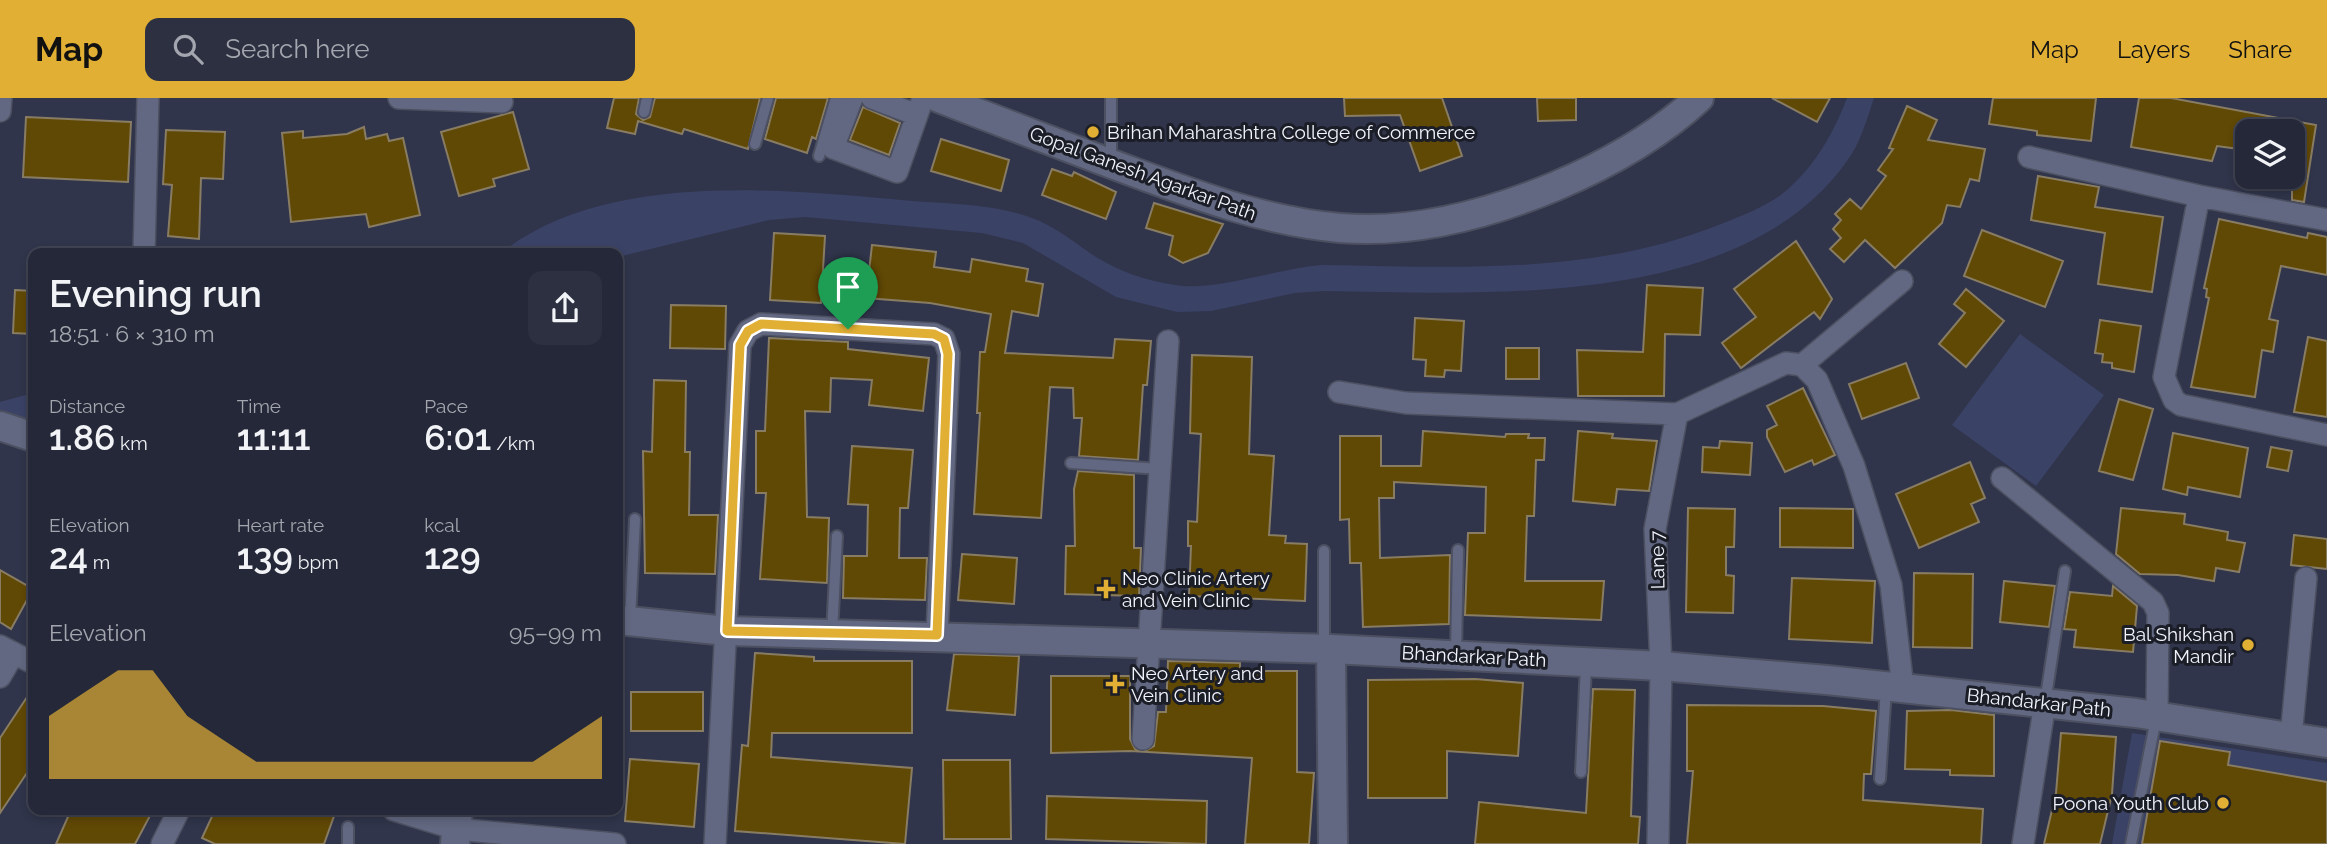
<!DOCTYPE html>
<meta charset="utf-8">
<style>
:root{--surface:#242838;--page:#2c3040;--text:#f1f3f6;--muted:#a3a6ae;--line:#414453;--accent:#e1af34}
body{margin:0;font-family:Raleway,sans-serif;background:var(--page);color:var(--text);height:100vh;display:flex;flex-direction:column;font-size:26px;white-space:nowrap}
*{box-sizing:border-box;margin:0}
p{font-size:23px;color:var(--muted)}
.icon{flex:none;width:38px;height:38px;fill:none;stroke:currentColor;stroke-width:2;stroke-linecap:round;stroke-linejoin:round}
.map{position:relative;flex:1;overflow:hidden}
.drawer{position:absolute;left:28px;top:150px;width:595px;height:567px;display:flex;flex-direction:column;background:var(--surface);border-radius:14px;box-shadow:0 4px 10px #0003,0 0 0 2px var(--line)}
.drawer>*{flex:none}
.buttons{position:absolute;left:2235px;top:21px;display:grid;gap:14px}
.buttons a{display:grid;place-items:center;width:70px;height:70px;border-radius:14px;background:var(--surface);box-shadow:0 4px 10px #0003,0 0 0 2px var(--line);font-size:35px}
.pin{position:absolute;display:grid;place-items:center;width:60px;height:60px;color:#fff;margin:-72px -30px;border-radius:50% 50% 50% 0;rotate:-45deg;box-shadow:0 0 7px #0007}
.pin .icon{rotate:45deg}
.round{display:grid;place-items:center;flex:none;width:74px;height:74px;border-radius:14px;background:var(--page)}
.summary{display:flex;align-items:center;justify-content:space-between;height:119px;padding:0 21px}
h1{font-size:38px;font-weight:600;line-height:52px}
.figures{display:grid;grid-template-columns:repeat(3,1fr);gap:10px;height:119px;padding:7px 21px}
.figures div{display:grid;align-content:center}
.figures b{font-size:35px;font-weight:600}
.figures small{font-size:19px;font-weight:400}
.figures p{font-size:19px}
.chart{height:196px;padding:14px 21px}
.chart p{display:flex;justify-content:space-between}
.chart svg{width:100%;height:126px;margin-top:7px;fill:var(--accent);opacity:.7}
header{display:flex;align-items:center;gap:42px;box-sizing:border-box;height:98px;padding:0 35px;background:var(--accent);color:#111}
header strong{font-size:33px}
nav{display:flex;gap:38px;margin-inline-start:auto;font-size:24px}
.search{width:490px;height:63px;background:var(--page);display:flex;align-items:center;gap:18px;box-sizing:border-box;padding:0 24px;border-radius:14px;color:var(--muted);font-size:26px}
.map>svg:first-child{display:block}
.green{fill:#3a4266}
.building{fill:#604805;stroke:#887c63;stroke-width:2}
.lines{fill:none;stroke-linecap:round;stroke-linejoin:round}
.service-casing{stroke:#4c5061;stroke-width:14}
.minor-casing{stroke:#4c5061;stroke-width:24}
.tertiary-casing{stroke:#4c5061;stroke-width:32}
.service{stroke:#626881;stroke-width:10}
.minor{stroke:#626881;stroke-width:21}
.tertiary{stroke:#626881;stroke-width:28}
.route-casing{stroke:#fff;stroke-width:14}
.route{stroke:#e1af34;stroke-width:9}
.poi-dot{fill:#e1af34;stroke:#1b1d27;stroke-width:2.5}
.labels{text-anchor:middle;stroke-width:6;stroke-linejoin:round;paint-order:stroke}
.poi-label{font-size:19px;fill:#f2f4fd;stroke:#1b1d27;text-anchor:start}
.street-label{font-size:19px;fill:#f2f4fd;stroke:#1b1d27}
</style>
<header>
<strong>Map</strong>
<div class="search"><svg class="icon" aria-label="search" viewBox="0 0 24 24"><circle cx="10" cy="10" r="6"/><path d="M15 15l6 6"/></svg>Search here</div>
<nav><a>Map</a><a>Layers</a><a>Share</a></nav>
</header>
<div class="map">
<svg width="2327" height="746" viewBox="0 0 2327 746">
<rect width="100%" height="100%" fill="#30354b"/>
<path class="green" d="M1847,0H1874C1867,21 1860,46 1847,63C1741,213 1484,195 1323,193L1295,195L1211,213L1177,214L1116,199L1023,145L982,135L805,119L769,122L618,159V156H500C603,73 778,91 901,102C944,106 992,105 1032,120C1055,128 1076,146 1096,159C1121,174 1147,183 1175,187C1212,194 1280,170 1322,167C1457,169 1592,178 1721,126C1742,118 1770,107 1787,92C1816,66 1833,36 1847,0Z
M2020,236L2104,297L2036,388L1952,327Z
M33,295V322L24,324L0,317V304Z
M2132,635L2327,665V746H2112Z"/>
<path class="building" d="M614,0H639L636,16L643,22L650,19L655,0H760L748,51L684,31L682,36L638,23L635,36L607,30Z
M776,0H828L816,41L812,39L807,55L765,41Z
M1344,0H1442L1462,58L1420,73L1400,17L1345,18Z
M1537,0H1576V22L1538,23Z
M1772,0H1830L1817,24Z
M1993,0H2096L2091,43L2037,37V33L1989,26Z
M2139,0H2171L2316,27L2304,104L2292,102V33H2247V52L2217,48L2212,63L2131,49Z
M1907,8L1937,22L1928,42L1985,51L1979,83L1970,81L1960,109L1947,107L1942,125L1895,170L1865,142L1844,164L1830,151L1841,140L1833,131L1841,122L1835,116L1850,101L1861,111L1886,78L1878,72L1893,51L1889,50Z
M863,9L900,25L889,57L850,42Z
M513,14L529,71L493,81L495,88L459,98L441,34Z
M26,19L131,24L128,84L23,79Z
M364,29L366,41L387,36L389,43L403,40L420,117L369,129L366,116L291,124L282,35L303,33V40L347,36Z
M166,32L225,34L223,81L201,80L199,141L168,138L172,87L163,86Z
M941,41L1009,62L1001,93L931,73Z
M1052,71L1072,78L1074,74L1116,94L1106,121L1042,97Z
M2038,78L2099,89L2095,109L2163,119L2152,194L2098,186L2105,135L2031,122Z
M1154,105L1223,126L1208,155L1183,165L1169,157L1173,138L1146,130Z
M2219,121L2307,140L2308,135L2327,139V177L2281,168L2269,221L2278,223L2273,254L2262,252L2255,299L2191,289L2209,200L2206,199L2207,191L2204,190Z
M1982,132L2063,163L2045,209L1964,178Z
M774,135L825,138L821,205L770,202Z
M1796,143L1832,201L1820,221L1814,214L1741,270L1722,245L1756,219L1734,191Z
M872,147L936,154L934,169L970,174L972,161L1028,171L1026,183L1043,186L1038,218L1012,213L1005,255L1113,260L1115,241L1151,243L1147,287H1143L1138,362L1079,358L1082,320H1074L1073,290L1050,289L1041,420L974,416L980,315H977L980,254H985L991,216L930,205L866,200Z
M1647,187L1703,190L1700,237L1665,236L1664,298H1578L1577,252L1643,254Z
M1966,191L2004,223L1966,269L1939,246L1965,215L1954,206Z
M15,192L33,193V236L13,235Z
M671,207L726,208L725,251L670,250Z
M1415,220L1464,223L1461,273L1445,272L1444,279L1425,278L1426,262L1413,261Z
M2100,222L2141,228L2134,274L2112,270V265L2102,264L2103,256L2095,255Z
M2308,239L2327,243V319L2294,314Z
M769,240L848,244V251L929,260L923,313L869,307L872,282L831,280L830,314L805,313L807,419L829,420L827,485L760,481L766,395H756V333H765Z
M1506,250H1539V281H1506Z
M1192,257L1252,259L1249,356L1274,358L1269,437L1286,438L1285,445L1307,446L1305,503L1189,498L1191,448H1188V423L1197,424L1201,336L1190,335Z
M1906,265L1919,300L1862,321L1849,286Z
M654,282L686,283L685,354H690L689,417H718L715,476L645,475L643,353L652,354Z
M1803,290L1835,357L1814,367L1812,362L1785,374L1767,339V332L1777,327L1767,308Z
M2119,301L2153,311L2133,382L2099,373Z
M1423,333L1505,339L1506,336H1529L1528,340H1545L1544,362H1536L1534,418H1527L1525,483H1604L1601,522L1465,517L1468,435H1485L1486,389L1394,384V400H1379L1380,460L1450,457L1449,526L1363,529L1361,465H1350L1349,421L1340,422V338H1381V368H1421Z
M1578,333L1613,336L1612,340L1657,343L1649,393L1617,391L1615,407L1573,403Z
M2173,335L2248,350L2240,399L2188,389L2187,397L2163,391Z
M1720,343L1752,345L1750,377L1702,374L1703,349L1719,350Z
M852,348L913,352L908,410H900L899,460H927L925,502L843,500L844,458H867L868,407L848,406Z
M2271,349L2292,353L2288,373L2267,369Z
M1970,364L1985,400L1971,406L1979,424L1919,450L1896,396Z
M1078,373L1134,377V450H1141L1139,498L1065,496L1066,448H1075L1074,391Z
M1688,410L1735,411L1734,449H1726V477L1734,478L1733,515L1686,514Z
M1780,410L1853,411V450L1780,449Z
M2121,410L2185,416L2184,426L2228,434L2227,442L2245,445L2239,474L2216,470L2214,483L2178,477L2140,476L2116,456Z
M2294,437L2327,441V471L2291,467Z
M962,456L1017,460L1014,506L958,502Z
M0,472L33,491L11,531L0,524Z
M1914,475L1973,476L1972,550L1913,549Z
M1792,480L1875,483L1872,545L1789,541Z
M2004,483L2055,488L2049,529L2000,524Z
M2113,488L2137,508L2133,554L2074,549L2076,532L2064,531L2070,494L2112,498Z
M755,555L814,559V563H912V635H772L771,659L912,670L905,746L735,733L742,647L748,648Z
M954,556L1019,558L1015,617L947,612Z
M1168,563L1240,565V573H1297V674L1314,675L1309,746H1245L1252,660L1130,653L1051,655V578H1130V641L1135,651L1143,654L1154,648L1158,614H1166Z
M1368,582L1475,581L1523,585L1518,658L1447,653V700H1368Z
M33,590V666L0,715V640Z
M1593,591L1635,592L1631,718L1640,719L1638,746H1475L1479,704L1586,715Z
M631,594H703V633H631Z
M1687,607L1823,608L1876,613L1871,676H1864L1863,702L1983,711L1981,746H1687L1693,673H1687Z
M1951,612L1994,617V678L1950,677V672L1905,671L1907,613Z
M2061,635L2116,639L2112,696L2100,746H2044L2056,695Z
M2160,643L2230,654L2228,667L2327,684V746H2142Z
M630,661L699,666L694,729L625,723Z
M943,662H1010L1011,741H944Z
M1047,698L1207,703L1206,746L1046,741Z
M71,712H153L135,746H56Z
M215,712H318L334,718L324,746H215L202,740Z"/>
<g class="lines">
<g class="service-casing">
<path id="service" d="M644,14L647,0
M755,46L768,0
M819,58L836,0
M1111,63V0
M1071,365L1161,371
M630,521L635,421
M832,535L837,438
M1324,548V453
M1456,556L1458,452
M2045,605L2065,473
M1581,674L1586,567
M1880,681L1886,591
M348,746V729
M2131,746L2156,621"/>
</g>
<g class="minor-casing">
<path id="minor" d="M399,0L502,4
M852,0L833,50L897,74L923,0
M872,0L917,17
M0,13L1,0
M2029,59L2199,98L2327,122
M2199,98L2164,279L2174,302L2181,307L2327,337
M144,156L148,0
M1802,267L1902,183
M1339,294L1406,305L1677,316L1786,265L1802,267L1817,282L1854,368L1891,487L1903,590
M2002,380L2153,504L2158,515L2157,618
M0,548L33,565
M0,579L14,555
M2291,639L2306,480
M1143,641L1168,243
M394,712L456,731L615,746
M162,746L179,712
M715,746L740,247L748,233L761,226L934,236L944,241L949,256L937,537
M1658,746L1661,568L1655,431L1677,316
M2023,746L2045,605"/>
</g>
<g class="tertiary-casing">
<path id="tertiary" d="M939,0C998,23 1057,45 1117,68C1190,95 1261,123 1340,130C1412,136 1489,116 1556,88C1608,66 1657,39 1699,0
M0,328L33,339
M618,522L727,533L1331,551L1661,568L1827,582L2136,615L2327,645
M1331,551L1333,746
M455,746L458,712"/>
</g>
<use href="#service" class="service"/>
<use href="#minor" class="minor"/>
<use href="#tertiary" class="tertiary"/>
</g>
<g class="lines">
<g class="route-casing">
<path id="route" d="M761,226L934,236L944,241L948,256L937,537L727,533L740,247L748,233Z"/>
</g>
<use href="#route" class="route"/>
</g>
<g class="poi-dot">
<circle cx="1093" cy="34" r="7"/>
<path d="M1102.5 480.5h7v7h7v7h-7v7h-7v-7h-7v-7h7z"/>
<circle cx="2248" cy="547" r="7"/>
<path d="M1111.5 575.5h7v7h7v7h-7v7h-7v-7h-7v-7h7z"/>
<circle cx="2223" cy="705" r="7"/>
</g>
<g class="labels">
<g class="poi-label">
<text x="1107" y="41">Brihan Maharashtra College of Commerce</text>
<text x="1122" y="487">Neo Clinic Artery<tspan x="1122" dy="22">and Vein Clinic</tspan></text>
<text x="2234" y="543" text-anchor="end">Bal Shikshan<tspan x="2234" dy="22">Mandir</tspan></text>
<text x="1131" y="582">Neo Artery and<tspan x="1131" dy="22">Vein Clinic</tspan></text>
<text x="2209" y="712" text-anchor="end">Poona Youth Club</text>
</g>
<g class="street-label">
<text transform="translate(1143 75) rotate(20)" y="7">Gopal Ganesh Agarkar Path</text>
<text transform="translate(1657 462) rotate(-91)" y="7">Lane 7</text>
<text transform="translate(1474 558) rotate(3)" y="7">Bhandarkar Path</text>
<text transform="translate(2039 604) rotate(6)" y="7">Bhandarkar Path</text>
</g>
</g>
</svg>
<div class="buttons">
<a><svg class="icon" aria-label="layers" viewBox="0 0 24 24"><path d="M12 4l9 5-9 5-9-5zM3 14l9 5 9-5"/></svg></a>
</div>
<div class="pin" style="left:848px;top:231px;background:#1e9e55"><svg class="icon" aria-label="arrive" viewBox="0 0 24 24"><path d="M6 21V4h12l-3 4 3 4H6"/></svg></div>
<section class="drawer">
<div class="summary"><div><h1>Evening run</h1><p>18:51 · 6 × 310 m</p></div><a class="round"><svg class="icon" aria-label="share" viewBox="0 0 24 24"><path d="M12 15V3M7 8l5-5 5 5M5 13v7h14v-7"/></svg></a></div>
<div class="figures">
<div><p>Distance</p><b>1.86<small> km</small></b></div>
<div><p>Time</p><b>11:11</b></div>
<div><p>Pace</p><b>6:01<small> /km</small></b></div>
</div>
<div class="figures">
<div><p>Elevation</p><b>24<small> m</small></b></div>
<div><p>Heart rate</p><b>139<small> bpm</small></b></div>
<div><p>kcal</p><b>129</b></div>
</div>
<div class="chart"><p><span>Elevation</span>95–99 m</p>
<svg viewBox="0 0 160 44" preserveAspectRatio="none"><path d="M0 44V22L10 14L20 6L30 6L40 22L50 30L60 38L70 38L80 38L90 38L100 38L110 38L120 38L130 38L140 38L150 30L160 22V44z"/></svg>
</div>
</section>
</div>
